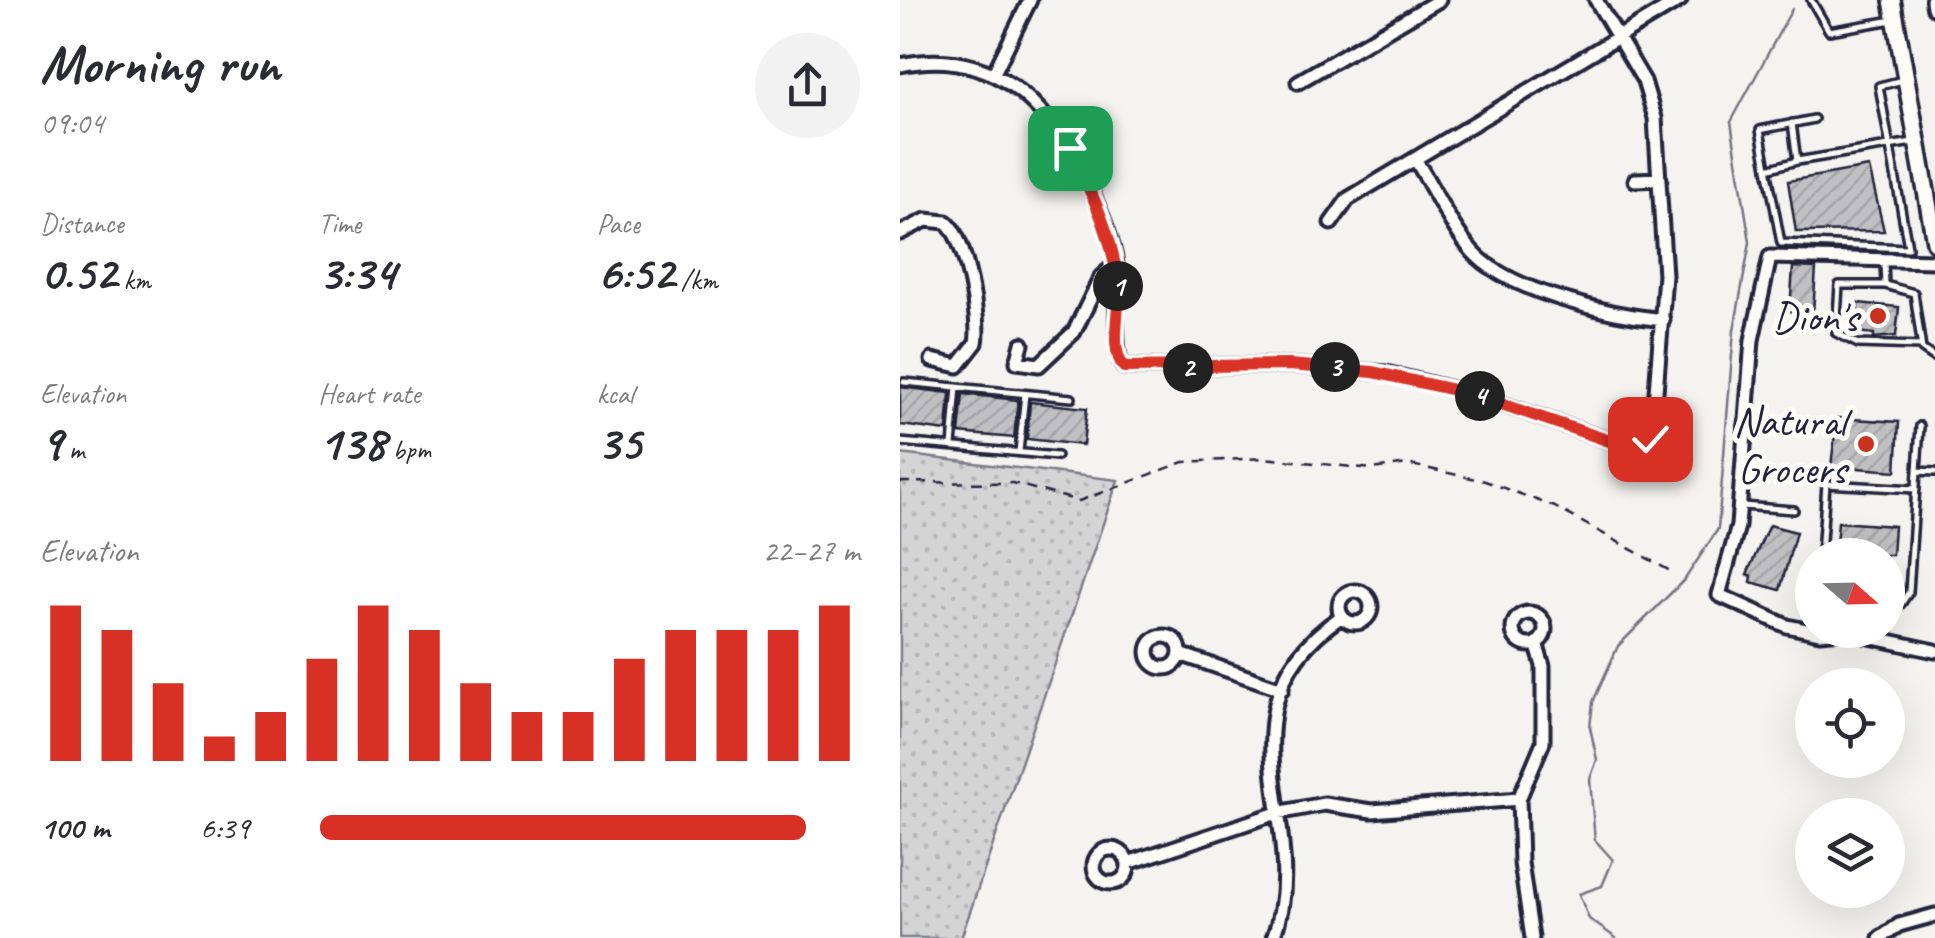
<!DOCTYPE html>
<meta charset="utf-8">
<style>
:root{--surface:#fff;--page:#f2f2f3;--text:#2b2b33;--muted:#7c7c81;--accent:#d93025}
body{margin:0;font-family:Caveat,sans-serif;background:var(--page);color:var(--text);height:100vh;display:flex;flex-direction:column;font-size:38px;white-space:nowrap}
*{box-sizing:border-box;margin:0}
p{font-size:32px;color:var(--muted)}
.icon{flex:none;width:55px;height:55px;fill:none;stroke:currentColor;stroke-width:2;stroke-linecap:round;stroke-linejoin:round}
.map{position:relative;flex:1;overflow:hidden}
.side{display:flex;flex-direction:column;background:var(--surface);width:900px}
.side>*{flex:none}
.needle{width:65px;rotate:110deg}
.tools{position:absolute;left:895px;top:538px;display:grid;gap:20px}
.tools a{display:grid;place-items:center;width:110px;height:110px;border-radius:50%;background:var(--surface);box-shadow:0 10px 40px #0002;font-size:50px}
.pin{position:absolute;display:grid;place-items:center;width:85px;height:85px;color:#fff;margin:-42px;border-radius:20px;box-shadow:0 5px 15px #0006}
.km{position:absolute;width:50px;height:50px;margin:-25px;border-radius:50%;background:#222;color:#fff;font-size:28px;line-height:50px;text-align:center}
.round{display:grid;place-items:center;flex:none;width:105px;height:105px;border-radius:52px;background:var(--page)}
.summary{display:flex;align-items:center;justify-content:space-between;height:170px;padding:0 40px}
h1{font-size:55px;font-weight:700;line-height:75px}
.figures{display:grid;grid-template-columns:repeat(3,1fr);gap:15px;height:170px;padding:10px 40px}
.figures div{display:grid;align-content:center}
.figures b{font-size:50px;font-weight:700}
.figures small{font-size:28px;font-weight:400}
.figures p{font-size:28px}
.chart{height:280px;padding:20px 40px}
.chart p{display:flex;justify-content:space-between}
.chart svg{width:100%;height:180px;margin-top:10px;stroke:var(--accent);stroke-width:6}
ul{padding:0 40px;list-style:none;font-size:32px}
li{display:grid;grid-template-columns:160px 120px 1fr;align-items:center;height:75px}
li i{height:25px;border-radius:12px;background:var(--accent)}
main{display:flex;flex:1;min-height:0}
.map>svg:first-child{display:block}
.grass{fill:url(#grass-dots);stroke:#7c7b88;stroke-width:2.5}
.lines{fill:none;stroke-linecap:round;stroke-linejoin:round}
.stream{stroke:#757582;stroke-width:2.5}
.building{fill:url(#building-hatch);stroke:#22223b;stroke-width:2.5}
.service-casing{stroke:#22223b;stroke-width:12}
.minor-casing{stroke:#22223b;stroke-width:19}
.secondary-casing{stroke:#22223b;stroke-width:22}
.path{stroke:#22223b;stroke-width:2.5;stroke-dasharray:10 8;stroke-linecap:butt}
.service{stroke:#fdfcf7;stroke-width:5}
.minor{stroke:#fdfcf7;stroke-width:11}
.secondary{stroke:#fdfcf7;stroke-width:15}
.route-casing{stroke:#fff;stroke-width:20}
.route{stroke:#d93025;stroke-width:12}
.poi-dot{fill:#c8321e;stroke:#fdfcf7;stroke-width:4}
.labels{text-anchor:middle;stroke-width:10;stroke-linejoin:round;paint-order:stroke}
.poi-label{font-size:42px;fill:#22223b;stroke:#fdfcf7;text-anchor:end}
</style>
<main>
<section class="side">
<div class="summary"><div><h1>Morning run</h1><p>09:04</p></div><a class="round"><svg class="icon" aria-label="share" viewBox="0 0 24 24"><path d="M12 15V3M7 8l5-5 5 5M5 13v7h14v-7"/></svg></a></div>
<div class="figures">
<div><p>Distance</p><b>0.52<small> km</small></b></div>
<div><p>Time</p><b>3:34</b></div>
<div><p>Pace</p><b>6:52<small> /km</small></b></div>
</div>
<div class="figures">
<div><p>Elevation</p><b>9<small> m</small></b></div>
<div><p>Heart rate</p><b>138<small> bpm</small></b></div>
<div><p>kcal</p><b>35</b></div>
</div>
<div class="chart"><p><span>Elevation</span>22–27 m</p>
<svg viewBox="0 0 160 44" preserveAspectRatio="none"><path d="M5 44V6M15 44V12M25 44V25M35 44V38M45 44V32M55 44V19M65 44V6M75 44V12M85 44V25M95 44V32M105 44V32M115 44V19M125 44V12M135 44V12M145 44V12M155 44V6"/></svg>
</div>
<ul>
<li><b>100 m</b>6:39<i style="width:90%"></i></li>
</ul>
</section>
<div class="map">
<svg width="1035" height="938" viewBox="0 0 1035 938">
<defs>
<pattern id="grass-dots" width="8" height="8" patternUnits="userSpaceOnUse" patternTransform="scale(2.5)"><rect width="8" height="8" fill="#d5d4d5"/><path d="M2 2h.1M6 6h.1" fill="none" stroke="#b7b6b8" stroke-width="1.8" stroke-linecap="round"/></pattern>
<pattern id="building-hatch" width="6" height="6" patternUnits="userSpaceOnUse" patternTransform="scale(2.5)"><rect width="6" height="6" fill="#c0bfc2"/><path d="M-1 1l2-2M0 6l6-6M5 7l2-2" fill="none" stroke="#a5a4a8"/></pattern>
</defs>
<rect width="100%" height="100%" fill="#f4f3ef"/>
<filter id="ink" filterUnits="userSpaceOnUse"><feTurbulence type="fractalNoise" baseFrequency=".01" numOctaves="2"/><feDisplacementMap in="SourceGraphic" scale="20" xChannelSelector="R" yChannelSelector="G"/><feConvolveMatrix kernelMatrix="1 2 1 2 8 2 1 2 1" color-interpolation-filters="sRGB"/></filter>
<g filter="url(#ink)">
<path class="grass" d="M0,454L218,480L61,938H0Z"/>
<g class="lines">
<path class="stream" d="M716,938L689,919L679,894L702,886L713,860L695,840L694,829L690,779L697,760L690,727L693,702L718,646L785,579L818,529L834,330L850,242L831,122L892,9"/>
</g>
<path class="building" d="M969,167L984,231L896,232L888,181Z
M893,267L916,268L913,313L890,311Z
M958,303L999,307L996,336L974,338V334L956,332Z
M0,387L50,393L47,431L0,425Z
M63,394L118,400L114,438L59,433Z
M130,402L187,408L183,445L127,439Z
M937,418L999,422L996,471L931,466Z
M938,522L994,526L992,555H935Z
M869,525L896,532L880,590L851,582L852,576L847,574Z"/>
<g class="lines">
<g class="service-casing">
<path id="service" d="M911,0L929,31L993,20
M1003,80L979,86L1008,247
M914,119L860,130L881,243L1008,248
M897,161L1013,142
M867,169L897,161L892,123
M984,263L985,285L1014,293L1022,349L1035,358
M985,285H939L936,333L958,344L1021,346
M4,382L172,398
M0,442L157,456
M52,446L57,387
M119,452L125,394
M1018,471L1035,472
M842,506L894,510
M921,555L926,484L1016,489
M988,605L1001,604L1009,592L1020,426"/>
</g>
<g class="minor-casing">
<path id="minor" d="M0,65C91,46 146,101 184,177C198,205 213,238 217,270C219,293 211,353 224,367L390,365L486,373L572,394L734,449L748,443L753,431L765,275L755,118L744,81L696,0
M94,73L130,0
M398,82L539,0
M515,159C534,189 550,226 573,252C609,292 711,315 763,320
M735,180L760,179
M431,223L448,199L780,0
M0,233L26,220L46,222C65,236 81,320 76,343L58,366L32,360
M1035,261L870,257L852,340L838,526L819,595L887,626L920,633L942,631L1035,651
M122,344L117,362L139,365L174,332L201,277L216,264
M439 607a16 16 0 1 1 32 0a16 16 0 1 1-32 0Z
M613 629a16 16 0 1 1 32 0a16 16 0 1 1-32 0Z
M248 652a16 16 0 1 1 32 0a16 16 0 1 1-32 0Z
M280,654L382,689
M194 866a17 17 0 1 1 34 0a17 17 0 1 1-34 0Z
M228,863L377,813L424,804L472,811L619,799
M373,938C416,827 307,707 442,616
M632,938L621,863L619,799L643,742V666L636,643
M980,938L999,925L1035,915"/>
</g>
<g class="secondary-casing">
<path id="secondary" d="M992,0L1035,242
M1034,0L1035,7"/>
</g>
<path class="path" d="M0,482L112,483L179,501L284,462L364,458L473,469L507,464L585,481L655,507L772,572"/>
<use href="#service" class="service"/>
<use href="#minor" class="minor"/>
<use href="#secondary" class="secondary"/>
</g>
</g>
<g class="lines" filter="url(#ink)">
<g class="route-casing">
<path id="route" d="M170,148C192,194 215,239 218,290C220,312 209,350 224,367L390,365L473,372L572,394L730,448L741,447L750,439"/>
</g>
<use href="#route" class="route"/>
</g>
<g class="poi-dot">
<circle cx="978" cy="316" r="10"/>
<circle cx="966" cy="444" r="10"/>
</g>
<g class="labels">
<g class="poi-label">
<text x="958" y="331">Dion's</text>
<text x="946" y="435">Natural<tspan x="946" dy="48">Grocers</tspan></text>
</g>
</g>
</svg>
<div class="tools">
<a><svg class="needle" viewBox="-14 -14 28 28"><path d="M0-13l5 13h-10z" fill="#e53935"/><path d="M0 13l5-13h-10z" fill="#7c7c81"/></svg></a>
<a><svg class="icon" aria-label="locate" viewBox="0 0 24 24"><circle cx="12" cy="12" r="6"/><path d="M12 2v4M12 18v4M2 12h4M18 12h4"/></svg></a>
<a><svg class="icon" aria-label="layers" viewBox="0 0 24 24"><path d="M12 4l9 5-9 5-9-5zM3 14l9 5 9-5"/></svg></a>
</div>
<div class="pin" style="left:170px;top:148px;background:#1e9e55"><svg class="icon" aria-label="arrive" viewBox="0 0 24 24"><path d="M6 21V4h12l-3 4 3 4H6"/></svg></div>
<div class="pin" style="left:750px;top:439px;background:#d93025"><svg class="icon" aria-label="check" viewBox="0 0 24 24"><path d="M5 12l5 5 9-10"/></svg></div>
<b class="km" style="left:218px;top:286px">1</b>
<b class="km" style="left:288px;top:368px">2</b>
<b class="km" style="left:435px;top:367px">3</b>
<b class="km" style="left:580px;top:396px">4</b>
</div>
</main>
